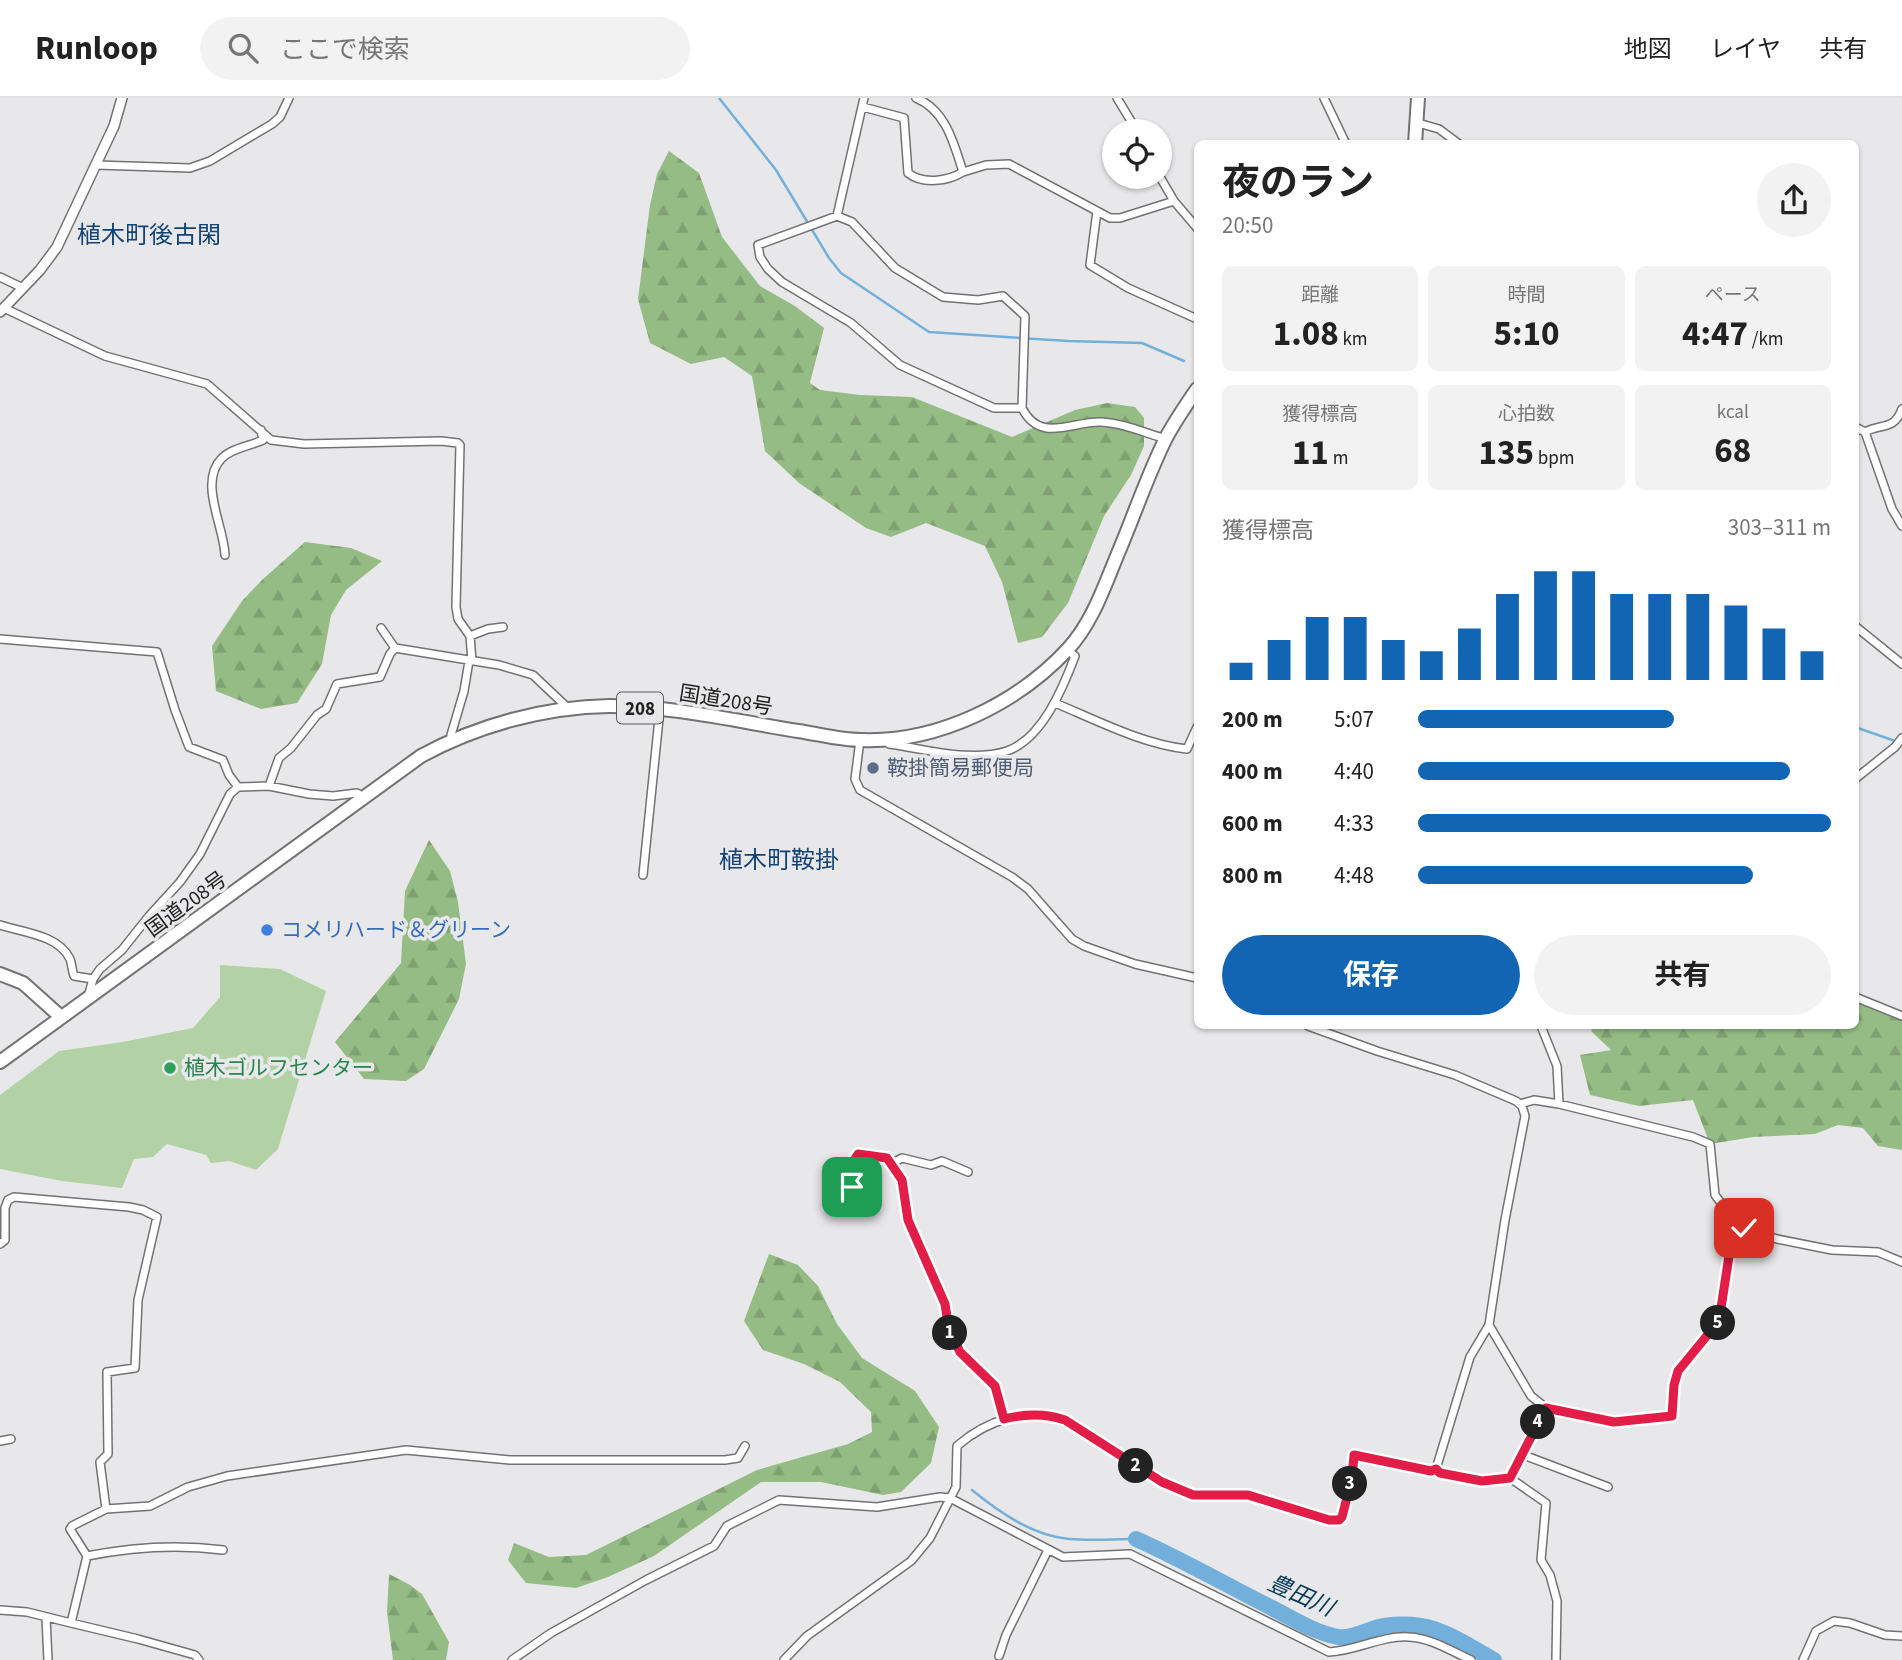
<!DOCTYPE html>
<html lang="ja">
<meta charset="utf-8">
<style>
:root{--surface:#fff;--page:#f2f2f2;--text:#222;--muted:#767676;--line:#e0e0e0;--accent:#1265b3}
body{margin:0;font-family:"Source Sans 3","Noto Sans JP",sans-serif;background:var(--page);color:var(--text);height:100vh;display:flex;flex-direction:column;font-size:26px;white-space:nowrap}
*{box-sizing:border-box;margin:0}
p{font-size:23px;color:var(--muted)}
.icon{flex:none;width:38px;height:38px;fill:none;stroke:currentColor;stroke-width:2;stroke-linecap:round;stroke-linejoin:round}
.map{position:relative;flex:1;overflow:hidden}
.sheet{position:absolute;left:1194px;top:42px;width:665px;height:889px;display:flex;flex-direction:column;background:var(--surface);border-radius:10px;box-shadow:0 2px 5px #0004}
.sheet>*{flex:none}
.buttons{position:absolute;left:1102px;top:21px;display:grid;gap:14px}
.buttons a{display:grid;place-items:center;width:70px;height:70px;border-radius:50%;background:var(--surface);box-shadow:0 2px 5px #0004;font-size:35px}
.pin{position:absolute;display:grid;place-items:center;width:60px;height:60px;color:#fff;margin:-30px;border-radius:14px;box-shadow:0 4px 10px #0006}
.km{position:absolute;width:35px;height:35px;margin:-18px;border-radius:50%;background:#222;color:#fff;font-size:19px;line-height:35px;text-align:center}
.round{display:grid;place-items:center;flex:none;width:74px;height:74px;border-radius:37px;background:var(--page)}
.headline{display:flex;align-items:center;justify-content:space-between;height:119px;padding:0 28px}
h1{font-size:38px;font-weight:700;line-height:52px}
.metrics{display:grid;grid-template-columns:repeat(3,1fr);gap:10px;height:119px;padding:7px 28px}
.metrics div{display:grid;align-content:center;border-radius:10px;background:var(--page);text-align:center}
.metrics b{font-size:35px;font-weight:700}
.metrics small{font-size:19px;font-weight:400}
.metrics p{font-size:19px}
.chart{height:196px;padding:14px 28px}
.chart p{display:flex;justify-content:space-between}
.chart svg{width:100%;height:126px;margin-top:7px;stroke:var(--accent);stroke-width:6}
.button{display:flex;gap:14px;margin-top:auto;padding:14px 28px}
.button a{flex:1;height:80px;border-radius:42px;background:var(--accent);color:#fff;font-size:28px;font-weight:700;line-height:80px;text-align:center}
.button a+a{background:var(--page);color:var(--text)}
ul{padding:0 28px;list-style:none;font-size:23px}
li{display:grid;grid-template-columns:112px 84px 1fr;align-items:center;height:52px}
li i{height:18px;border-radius:9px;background:var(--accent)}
header{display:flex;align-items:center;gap:42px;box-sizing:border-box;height:98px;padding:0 35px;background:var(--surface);border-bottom:2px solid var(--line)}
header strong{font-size:33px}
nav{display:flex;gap:38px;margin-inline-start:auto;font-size:24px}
.search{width:490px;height:63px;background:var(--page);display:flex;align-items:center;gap:18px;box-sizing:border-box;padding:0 24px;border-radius:38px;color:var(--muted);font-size:26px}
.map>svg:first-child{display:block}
.forest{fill:url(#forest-firs)}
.park{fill:#b2d2a5}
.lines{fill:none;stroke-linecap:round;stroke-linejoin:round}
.stream{stroke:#72b0db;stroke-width:2.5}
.river{stroke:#72b0db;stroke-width:16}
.minor-casing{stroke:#727273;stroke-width:10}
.tertiary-casing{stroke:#727273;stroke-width:12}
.trunk-casing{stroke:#727273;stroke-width:16}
.minor{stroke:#fff;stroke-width:7}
.tertiary{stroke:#fff;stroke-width:9}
.trunk{stroke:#fff;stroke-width:12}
.route-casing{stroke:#fff;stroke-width:14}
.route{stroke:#e11d48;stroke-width:9}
.service-dot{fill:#5c6f8a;stroke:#e8e8ea;stroke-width:2.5}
.shop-dot{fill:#3f7fe0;stroke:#e8e8ea;stroke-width:2.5}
.leisure-dot{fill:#2e9e5b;stroke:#e8e8ea;stroke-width:2.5}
.labels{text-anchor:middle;stroke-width:7;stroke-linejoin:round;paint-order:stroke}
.shield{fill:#e8e8ea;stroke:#5d5d5d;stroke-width:2}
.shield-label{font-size:19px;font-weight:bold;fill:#212121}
.street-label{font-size:21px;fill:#212121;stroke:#e8e8ea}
.service-label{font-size:21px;fill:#4e5e75;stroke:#e8e8ea;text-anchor:start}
.shop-label{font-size:21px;fill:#366cbe;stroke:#e8e8ea;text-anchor:start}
.leisure-label{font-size:21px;fill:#27864d;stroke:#e8e8ea;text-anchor:start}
.water-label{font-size:23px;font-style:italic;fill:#053956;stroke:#e8e8ea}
.quarter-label{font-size:24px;fill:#124376;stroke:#e8e8ea}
</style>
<header>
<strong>Runloop</strong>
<div class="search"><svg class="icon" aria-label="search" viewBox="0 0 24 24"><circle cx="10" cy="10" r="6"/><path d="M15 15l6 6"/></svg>ここで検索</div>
<nav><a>地図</a><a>レイヤ</a><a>共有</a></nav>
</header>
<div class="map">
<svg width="1902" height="1562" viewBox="0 0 1902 1562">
<defs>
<pattern id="forest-firs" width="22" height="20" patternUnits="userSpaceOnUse" patternTransform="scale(1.75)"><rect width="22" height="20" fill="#94bc84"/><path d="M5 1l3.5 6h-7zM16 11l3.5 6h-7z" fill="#7fa172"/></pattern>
</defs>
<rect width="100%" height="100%" fill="#e8e8ea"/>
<path class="forest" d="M669,53L699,75L722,139L760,188L795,208L824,230L810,285L820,292L860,297L912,299L1012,339L1075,312L1107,305L1135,309L1144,320V348L1131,377L1104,418L1068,505L1042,539L1018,545L1002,484L985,448L926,425L891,439L866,430L799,385L765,353L752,278L724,259L691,266L650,245L638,201L650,107L657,76Z
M305,444L351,450L382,463L346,492L331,517L322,566L297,605L261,611L216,593L212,548L242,503L263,481Z
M429,742L450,773L458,804L466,866L459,901L424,971L406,983L364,981L335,944L401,865L405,793Z
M1855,902L1902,921V1052L1878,1048L1863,1030L1838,1027L1815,1036L1753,1039L1710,1046L1693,1002L1639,1008L1590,997L1580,957L1611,952L1591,933L1593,928H1855Z
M769,1156L798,1167L818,1188L837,1226L862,1260L915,1293L939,1329L931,1365L901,1394L883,1397L821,1384H761L654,1458L608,1479L576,1490L526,1485L508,1462L514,1445L549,1459L586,1457L757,1372L848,1346L872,1334L871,1314L840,1284L804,1266L763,1252L744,1223Z
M389,1476L410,1487L422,1496L449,1544L446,1562H393L387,1514Z"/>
<path class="park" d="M220,867L280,871L326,893L278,1051L256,1072L229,1063L211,1065L206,1057L167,1046L153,1059L134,1061L122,1090L62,1083L0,1071V997L59,953L123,944L193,930L220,899Z"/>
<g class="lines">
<path class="stream" d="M719,0L776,72L829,160L841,175L929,234L1068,243L1142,245L1184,263
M1855,629L1898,644
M972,1392C999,1414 1033,1438 1069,1441C1091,1443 1114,1441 1136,1441"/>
<path class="river" d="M1136,1441C1183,1462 1228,1488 1274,1511C1293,1521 1316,1535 1338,1539C1353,1541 1370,1530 1384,1528C1433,1521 1454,1540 1494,1562"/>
<g class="minor-casing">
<path id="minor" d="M916,0C946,12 954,46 963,74L986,67L1009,66L1110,120H1120L1174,103
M1117,0L1137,33
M1324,0L1346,46
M863,9L904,20L908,75C923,87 948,83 963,74
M1418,25L1439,31L1459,46
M96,67L190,70L210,63L272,26L280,19L289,0
M1160,79L1174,103L1197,130
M1097,113L1090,167L1128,190L1197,221
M837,118L864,0
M0,179L23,190
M4,210L105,258L207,286L271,342L304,346L441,343L458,345L460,347L456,509L458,521L470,538
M1022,310H994L900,267L851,225L782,184L768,171L760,159L758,147L837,118L852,124L895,170L943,199L978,202L1003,198L1025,218L1022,310C1040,346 1072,323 1101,324C1123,325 1145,335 1166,341
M1855,329L1865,334L1892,411L1902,428
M1865,334C1881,325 1894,333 1902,311
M225,457C224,428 198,384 222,360C232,350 250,348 263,342L261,332
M1855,528L1902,566
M381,530L395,550L499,567L533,577L569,611
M0,541L157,554L175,612L189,649L223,662L229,677L238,689
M472,563L470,538L488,531L503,529
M1055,605C1096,622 1142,646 1187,651L1197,629
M451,641V637L464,593L469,563
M863,643L860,642L855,681L860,692L1012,779L1028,791L1072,841L1084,848L1135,866L1197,880
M889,646C912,649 935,655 959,657C974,658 992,658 1007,653C1042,641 1063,590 1075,558L1067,552
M1855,681L1895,649L1902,640
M269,688L279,660L291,650L317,617L326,611L337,586L380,579L390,556L395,550
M643,777L660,611
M0,827C22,834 59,837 70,861C72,866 72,873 74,878L93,881
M88,899L93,881L100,871L122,852L149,818L180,784L200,756L230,696L238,689L269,688L309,696L333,698L357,695L364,699
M1855,899L1902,918
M1308,928L1377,953L1455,977L1516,1003L1522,1008L1525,1018L1505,1122L1489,1227L1470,1259L1436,1371
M1541,928L1557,968L1559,1006
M1520,1006L1534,1002L1559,1006L1693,1039L1710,1046L1715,1097L1730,1117L1746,1131L1777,1141L1832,1152L1878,1154L1902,1164
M891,1066L902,1060L931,1067L942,1063L968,1074
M865,1111C853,1090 845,1078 858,1056L887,1060L902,1082L908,1122L945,1206L949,1232L960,1254L995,1288L1004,1321
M0,1146L5,1142V1110L8,1102L14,1099L129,1109L143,1112L157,1119L138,1202L135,1270L107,1274L108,1356L100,1364L106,1411
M1489,1227L1531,1298L1546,1310L1614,1324L1672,1318L1674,1287L1678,1273L1719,1223L1729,1158L1744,1130
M0,1343L11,1341
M1521,1356L1608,1389
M1510,1380L1546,1310
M87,1458C132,1449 177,1446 223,1452
M0,1512L27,1514L71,1525L87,1458L70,1431L72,1428L106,1411L150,1408L188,1389L227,1378L406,1352L510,1362H725L738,1360L745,1348
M46,1520L48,1562
M71,1525L138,1541L195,1557L199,1562
M999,1558L1006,1537L1048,1452
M512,1562L551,1535L646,1482L714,1448L727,1428L779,1402L877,1409L940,1399L950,1400L1063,1459L1130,1456L1329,1554C1356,1553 1382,1537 1409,1539C1431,1540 1451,1553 1471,1562
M784,1562L807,1538L911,1463L930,1440L956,1389L957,1348C987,1322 1026,1309 1065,1322L1162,1384L1193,1397H1248L1329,1422H1339L1342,1419L1352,1380L1354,1357L1431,1373L1436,1371L1440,1375L1482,1383L1510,1380L1546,1405L1541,1462L1550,1477L1557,1503L1556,1562
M1803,1562L1816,1533L1834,1523L1850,1525L1885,1537L1902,1538"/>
</g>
<g class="tertiary-casing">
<path id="tertiary" d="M0,214L40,172L57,149L114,28L122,0"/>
</g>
<g class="trunk-casing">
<path id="trunk" d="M1415,46L1418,0
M0,876L23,885L61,919
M0,964L421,658C478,627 545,609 609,608C672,608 736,623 798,633C819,636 840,642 861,642C937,645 1017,606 1068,551C1093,524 1105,486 1119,453C1135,415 1148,376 1166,340C1175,323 1186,307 1197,291"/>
</g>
<use href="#minor" class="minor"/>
<use href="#tertiary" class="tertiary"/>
<use href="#trunk" class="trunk"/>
</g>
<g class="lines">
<g class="route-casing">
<path id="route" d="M852,1089L850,1069L858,1056L887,1060L902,1082L908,1122L945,1206L949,1232L960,1254L995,1288L1004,1321C1024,1316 1045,1315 1065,1322L1162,1384L1193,1397H1248L1329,1422H1339L1342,1419L1352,1380L1354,1357L1431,1373L1436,1371L1440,1375L1482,1383L1510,1380L1546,1310L1614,1324L1672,1318L1674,1287L1678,1273L1719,1223L1729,1158L1744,1130"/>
</g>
<use href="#route" class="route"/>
</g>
<circle class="service-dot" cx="873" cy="670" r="7"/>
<circle class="shop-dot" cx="267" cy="832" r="7"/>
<circle class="leisure-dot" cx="170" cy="970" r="7"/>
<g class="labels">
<rect class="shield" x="617" y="594.5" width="46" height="31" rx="5"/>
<g class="shield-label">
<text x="640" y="617">208</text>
</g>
<g class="street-label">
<text transform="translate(726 602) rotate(9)" y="7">国道208号</text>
<text transform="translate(186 806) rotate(-36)" y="7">国道208号</text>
</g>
<g class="service-label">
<text x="887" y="677">鞍掛簡易郵便局</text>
</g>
<g class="shop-label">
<text x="281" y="839">コメリハード＆グリーン</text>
</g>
<g class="leisure-label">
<text x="184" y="977">植木ゴルフセンター</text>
</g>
<g class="water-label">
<text transform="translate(1301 1497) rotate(24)" y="8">豊田川</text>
</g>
<g class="quarter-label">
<text x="149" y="145">植木町後古閑</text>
<text x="779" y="770">植木町鞍掛</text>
</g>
</g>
</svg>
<div class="buttons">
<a><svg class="icon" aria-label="locate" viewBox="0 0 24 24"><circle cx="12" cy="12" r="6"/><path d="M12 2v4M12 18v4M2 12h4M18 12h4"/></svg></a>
</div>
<div class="pin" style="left:852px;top:1089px;background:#1e9e55"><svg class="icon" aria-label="arrive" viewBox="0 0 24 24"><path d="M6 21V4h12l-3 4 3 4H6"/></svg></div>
<div class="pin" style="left:1744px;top:1130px;background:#d93025"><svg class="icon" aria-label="check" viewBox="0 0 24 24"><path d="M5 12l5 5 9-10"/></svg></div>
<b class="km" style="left:950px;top:1235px">1</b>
<b class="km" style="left:1136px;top:1368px">2</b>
<b class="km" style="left:1350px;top:1386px">3</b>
<b class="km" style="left:1538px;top:1324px">4</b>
<b class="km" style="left:1718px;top:1225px">5</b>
<section class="sheet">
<div class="headline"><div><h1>夜のラン</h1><p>20:50</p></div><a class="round"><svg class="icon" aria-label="share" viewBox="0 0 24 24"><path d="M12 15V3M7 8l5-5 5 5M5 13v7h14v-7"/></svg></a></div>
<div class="metrics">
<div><p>距離</p><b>1.08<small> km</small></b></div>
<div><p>時間</p><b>5:10</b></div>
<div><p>ペース</p><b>4:47<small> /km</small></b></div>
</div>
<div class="metrics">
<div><p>獲得標高</p><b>11<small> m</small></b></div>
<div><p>心拍数</p><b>135<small> bpm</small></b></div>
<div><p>kcal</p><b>68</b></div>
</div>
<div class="chart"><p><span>獲得標高</span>303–311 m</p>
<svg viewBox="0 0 160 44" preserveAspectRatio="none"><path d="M5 44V38M15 44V30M25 44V22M35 44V22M45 44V30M55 44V34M65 44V26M75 44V14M85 44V6M95 44V6M105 44V14M115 44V14M125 44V14M135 44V18M145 44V26M155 44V34"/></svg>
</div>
<ul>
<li><b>200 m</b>5:07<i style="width:62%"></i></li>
<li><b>400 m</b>4:40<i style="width:90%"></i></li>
<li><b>600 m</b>4:33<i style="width:100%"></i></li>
<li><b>800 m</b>4:48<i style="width:81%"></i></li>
</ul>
<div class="button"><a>保存</a><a>共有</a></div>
</section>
</div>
